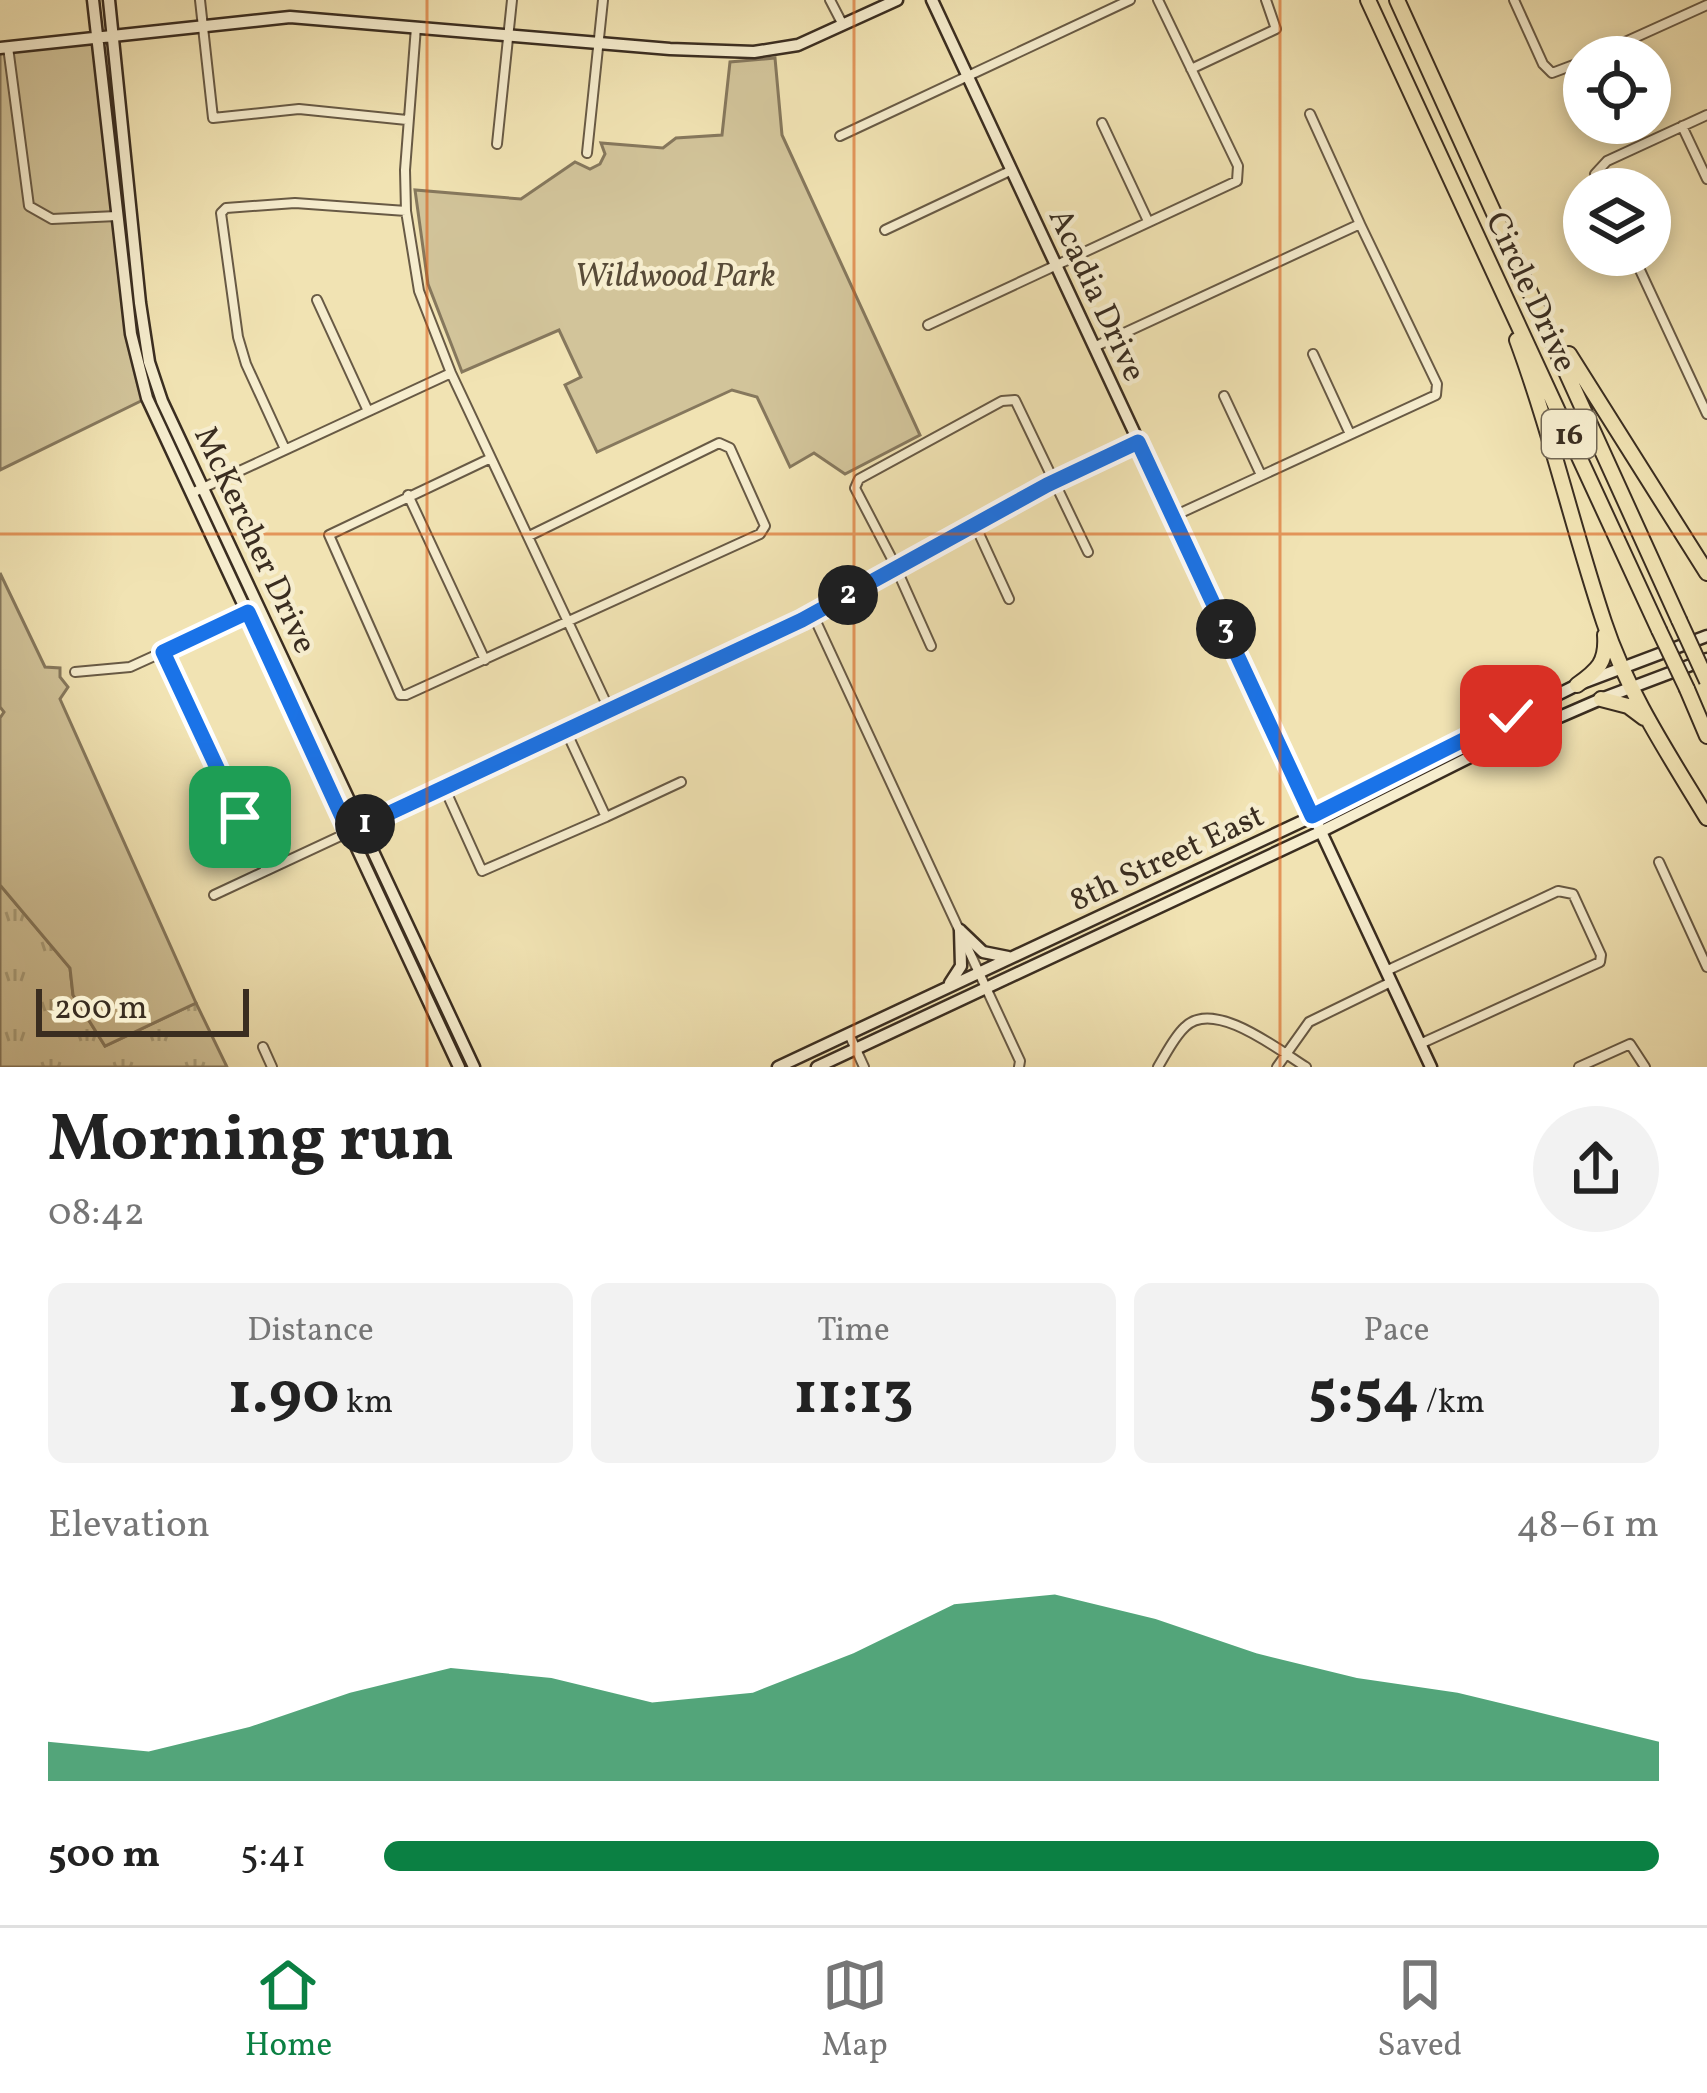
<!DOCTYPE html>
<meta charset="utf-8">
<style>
:root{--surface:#fff;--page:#f2f2f2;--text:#222;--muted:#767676;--line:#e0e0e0;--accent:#0b8043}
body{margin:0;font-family:Vollkorn,serif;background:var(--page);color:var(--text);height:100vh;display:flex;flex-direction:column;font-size:45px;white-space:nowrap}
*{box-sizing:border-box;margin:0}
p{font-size:39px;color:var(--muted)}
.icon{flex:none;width:66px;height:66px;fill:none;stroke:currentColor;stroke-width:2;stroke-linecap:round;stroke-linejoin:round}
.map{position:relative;height:1067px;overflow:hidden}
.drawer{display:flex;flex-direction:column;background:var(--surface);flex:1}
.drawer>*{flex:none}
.controls{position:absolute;left:1563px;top:36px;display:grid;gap:24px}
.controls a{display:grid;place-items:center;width:108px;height:108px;border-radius:50%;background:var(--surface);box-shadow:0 6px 18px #0003;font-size:60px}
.scale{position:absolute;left:36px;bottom:30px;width:213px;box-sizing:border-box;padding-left:12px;border:6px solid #3a2d20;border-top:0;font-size:33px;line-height:42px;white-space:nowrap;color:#3a2d20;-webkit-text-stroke:9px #f6edce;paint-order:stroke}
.pin{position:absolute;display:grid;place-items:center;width:102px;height:102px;color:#fff;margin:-51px;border-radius:24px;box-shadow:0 6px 18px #0006}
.km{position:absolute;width:60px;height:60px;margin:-30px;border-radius:50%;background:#222;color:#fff;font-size:33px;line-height:60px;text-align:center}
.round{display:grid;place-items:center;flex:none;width:126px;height:126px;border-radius:63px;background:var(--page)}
.summary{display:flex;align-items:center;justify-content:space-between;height:204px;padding:0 48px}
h1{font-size:66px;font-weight:700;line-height:90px}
.stats{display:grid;grid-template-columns:repeat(3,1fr);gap:18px;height:204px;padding:12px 48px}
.stats div{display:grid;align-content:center;border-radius:18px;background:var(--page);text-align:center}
.stats b{font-size:60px;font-weight:700}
.stats small{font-size:33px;font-weight:400}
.stats p{font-size:33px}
.chart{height:336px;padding:24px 48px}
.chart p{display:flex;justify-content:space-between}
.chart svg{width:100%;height:216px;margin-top:12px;fill:var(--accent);opacity:.7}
ul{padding:0 48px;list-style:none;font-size:39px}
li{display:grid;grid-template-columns:192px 144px 1fr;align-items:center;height:90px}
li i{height:30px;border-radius:15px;background:var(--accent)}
.tabs{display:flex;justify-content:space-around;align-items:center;height:168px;border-top:3px solid var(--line);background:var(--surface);font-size:33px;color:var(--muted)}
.tabs a{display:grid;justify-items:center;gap:6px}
.tabs .selected{color:var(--accent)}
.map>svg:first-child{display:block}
.grass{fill:url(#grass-tufts);stroke:#86785d;stroke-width:3}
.park{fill:#d2c49a;stroke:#86785d;stroke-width:3}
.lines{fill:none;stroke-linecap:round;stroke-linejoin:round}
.street-casing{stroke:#685a45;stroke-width:12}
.secondary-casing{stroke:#3a2d20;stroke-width:15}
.highway-casing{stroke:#3a2d20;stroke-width:18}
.street{stroke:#f6edce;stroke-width:8}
.secondary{stroke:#f6edce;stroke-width:10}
.highway{stroke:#f1e3b3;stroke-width:14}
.highway-bridge-casing{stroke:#3a2d20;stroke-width:18;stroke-linecap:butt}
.highway-bridge{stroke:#f1e3b3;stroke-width:14}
.route-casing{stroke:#fff;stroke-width:24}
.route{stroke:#1a73e8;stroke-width:15}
.grid{fill:none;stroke:#d7550e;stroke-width:3;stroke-opacity:0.55}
.labels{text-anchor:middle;stroke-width:9;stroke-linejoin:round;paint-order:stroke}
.shield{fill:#f6edce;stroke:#726754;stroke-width:3}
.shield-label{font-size:30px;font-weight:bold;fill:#3a2d20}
.park-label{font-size:33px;font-style:italic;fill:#584b38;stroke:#f6edce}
.street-label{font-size:33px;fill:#3a2d20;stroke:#f6edce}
</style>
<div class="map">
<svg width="1707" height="1067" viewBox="0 0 1707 1067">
<defs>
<pattern id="grass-tufts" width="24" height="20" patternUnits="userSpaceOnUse" patternTransform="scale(3)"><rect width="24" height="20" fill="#d2c49a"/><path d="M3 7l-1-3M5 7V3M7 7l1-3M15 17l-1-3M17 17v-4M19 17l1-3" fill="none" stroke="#aba07d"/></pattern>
</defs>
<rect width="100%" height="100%" fill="#f1e3b3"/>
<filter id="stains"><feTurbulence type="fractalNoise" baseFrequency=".00167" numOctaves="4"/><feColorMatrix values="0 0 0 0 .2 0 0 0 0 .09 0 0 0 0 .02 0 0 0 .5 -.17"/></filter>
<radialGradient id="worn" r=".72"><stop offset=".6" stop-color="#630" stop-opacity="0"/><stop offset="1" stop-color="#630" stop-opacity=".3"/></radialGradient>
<path class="grass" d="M0,885L70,968L73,995L105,1046L196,1003L227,1067H0Z"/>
<path class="park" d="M97,37L131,334L147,398L0,470V48Z
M775,58L782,135L920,435L845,474L814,453L790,467L757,397L732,390L597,452L565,385L581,377L559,330L462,372L428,284L415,190L521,199L575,162L590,169L600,164L605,154L601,143L663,148L676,138L722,135L730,62Z
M0,573L45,667L60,668V677L68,687L60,699L196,1003L105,1046L73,995L70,968L0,885V718L4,712L0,707Z"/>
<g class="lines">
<g class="street-casing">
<path id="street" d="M200,0L213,118L299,109L407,120
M830,0L843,25
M1514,0L1543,64L1552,73L1584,61
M416,27L405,170L406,211L419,291L451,373L610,711
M8,47L29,206L52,219L117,216
M1592,57L1707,5
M1191,69L1276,29L1266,0
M1310,114L1360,224
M1102,123L1148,221
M1682,126L1707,179
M840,136L1130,0
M497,144L512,0
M587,153L603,0
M1602,189L1595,174L1607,161L1707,115
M885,230L1012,170
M1633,255L1707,414
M317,300L368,411
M928,325L1237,181L1238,166L1158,0
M1094,347L1360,224L1437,384L1436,395L1174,516
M1313,354L1350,434
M1224,396L1261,475
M285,449L246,364L238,337L221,213L226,208L295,203L406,211
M491,458L329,535L400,695H406L760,534L765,526L730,448L719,443L529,536
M192,493L451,373
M408,495L485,660
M975,525L1009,599
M247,612L163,652L266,870
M813,615L1020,1061L1019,1067
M931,646L892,559L855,488L859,479L1002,401L1015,400L1088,552
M75,672L130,667L163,652
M444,787L482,871L606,817L566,731
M606,817L681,782
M1659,862L1707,967
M214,895L782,630L1047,485L1138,442
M1386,971L1558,891L1573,894L1601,955L1600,962L1420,1044
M849,1034L864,1067
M263,1047L272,1067
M1158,1067C1166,1054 1174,1037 1185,1027C1214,998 1280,1051 1306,1067
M1277,1067L1309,1022L1391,982
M1579,1067L1630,1044L1645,1067"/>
</g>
<g class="secondary-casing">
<path id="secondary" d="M93,0L131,334L147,398L459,1067
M109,0L140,303L149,362L162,401L474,1067
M932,0L1431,1067
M0,48L290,17L670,49L754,52L798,45L897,0
M1469,707L1484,716L1502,717
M960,930L983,952L1008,957
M950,983L961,966L960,930
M778,1067L1322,812L1577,685L1707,636
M817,1067L1320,832L1488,748L1601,699L1707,659"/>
</g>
<g class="highway-casing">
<path id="highway" d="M1368,0L1659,630
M1397,0L1679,620
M1517,340C1551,432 1573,529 1604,622C1627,692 1669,755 1707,818
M1569,354L1707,573
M1577,685C1598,670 1607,662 1605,635
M1687,689L1707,736
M1601,699L1628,706L1644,718"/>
</g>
<use href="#street" class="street"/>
<use href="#secondary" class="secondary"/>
<use href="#highway" class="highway"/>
<g class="highway-bridge-casing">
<path id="highway-bridge" d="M1679,620L1707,681
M1659,630L1687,689"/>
</g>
<use href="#highway-bridge" class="highway-bridge"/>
</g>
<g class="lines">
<g class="route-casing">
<path id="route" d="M240,817L163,652L248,612L349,832L802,620L1047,485L1138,442L1312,816L1511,716"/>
</g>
<use href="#route" class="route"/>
</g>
<path class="grid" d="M427,0V1067M854,0V1067M1280,0V1067M0,534H1707"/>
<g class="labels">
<rect class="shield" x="1542" y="410" width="54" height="48" rx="9"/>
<g class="shield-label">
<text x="1569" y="444">16</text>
</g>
<g class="park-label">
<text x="675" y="286">Wildwood Park</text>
</g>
<g class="street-label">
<text transform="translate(1533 291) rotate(65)" y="12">Circle Drive</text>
<text transform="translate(1099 294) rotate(65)" y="12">Acadia Drive</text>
<text transform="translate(257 539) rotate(65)" y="12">McKercher Drive</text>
<text transform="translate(1166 856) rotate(-25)" y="12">8th Street East</text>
</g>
</g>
<rect width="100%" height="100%" filter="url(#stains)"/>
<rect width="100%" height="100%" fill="url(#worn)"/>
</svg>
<div class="controls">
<a><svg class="icon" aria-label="locate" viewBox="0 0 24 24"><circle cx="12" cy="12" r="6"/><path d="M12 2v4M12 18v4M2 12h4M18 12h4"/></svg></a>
<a><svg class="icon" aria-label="layers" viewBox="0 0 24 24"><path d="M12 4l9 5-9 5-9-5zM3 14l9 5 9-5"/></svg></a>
</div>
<div class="scale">200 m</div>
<div class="pin" style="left:240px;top:817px;background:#1e9e55"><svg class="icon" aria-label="arrive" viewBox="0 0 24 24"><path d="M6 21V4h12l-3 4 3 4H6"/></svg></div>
<div class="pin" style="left:1511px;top:716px;background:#d93025"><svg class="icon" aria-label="check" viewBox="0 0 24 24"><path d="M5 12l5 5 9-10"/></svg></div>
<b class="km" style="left:365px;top:824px">1</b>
<b class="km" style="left:848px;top:595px">2</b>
<b class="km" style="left:1226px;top:629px">3</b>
</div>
<section class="drawer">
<div class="summary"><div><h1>Morning run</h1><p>08:42</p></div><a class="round"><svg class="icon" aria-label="share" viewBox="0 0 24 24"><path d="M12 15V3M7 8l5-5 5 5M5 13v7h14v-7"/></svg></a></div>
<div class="stats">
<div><p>Distance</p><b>1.90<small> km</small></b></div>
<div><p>Time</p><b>11:13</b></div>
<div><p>Pace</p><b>5:54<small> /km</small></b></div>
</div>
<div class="chart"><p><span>Elevation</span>48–61 m</p>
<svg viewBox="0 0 160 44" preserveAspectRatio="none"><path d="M0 44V36L10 38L20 33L30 26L40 21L50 23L60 28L70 26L80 18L90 8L100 6L110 11L120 18L130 23L140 26L150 31L160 36V44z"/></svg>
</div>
<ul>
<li><b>500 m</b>5:41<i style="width:100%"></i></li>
</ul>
</section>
<nav class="tabs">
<a class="selected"><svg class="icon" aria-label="home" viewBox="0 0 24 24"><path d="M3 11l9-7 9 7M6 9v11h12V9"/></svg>Home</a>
<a><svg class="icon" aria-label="map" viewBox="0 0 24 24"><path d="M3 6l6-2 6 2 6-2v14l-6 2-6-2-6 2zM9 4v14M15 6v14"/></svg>Map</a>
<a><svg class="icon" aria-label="saved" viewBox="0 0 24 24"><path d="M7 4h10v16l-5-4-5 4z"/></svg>Saved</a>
</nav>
